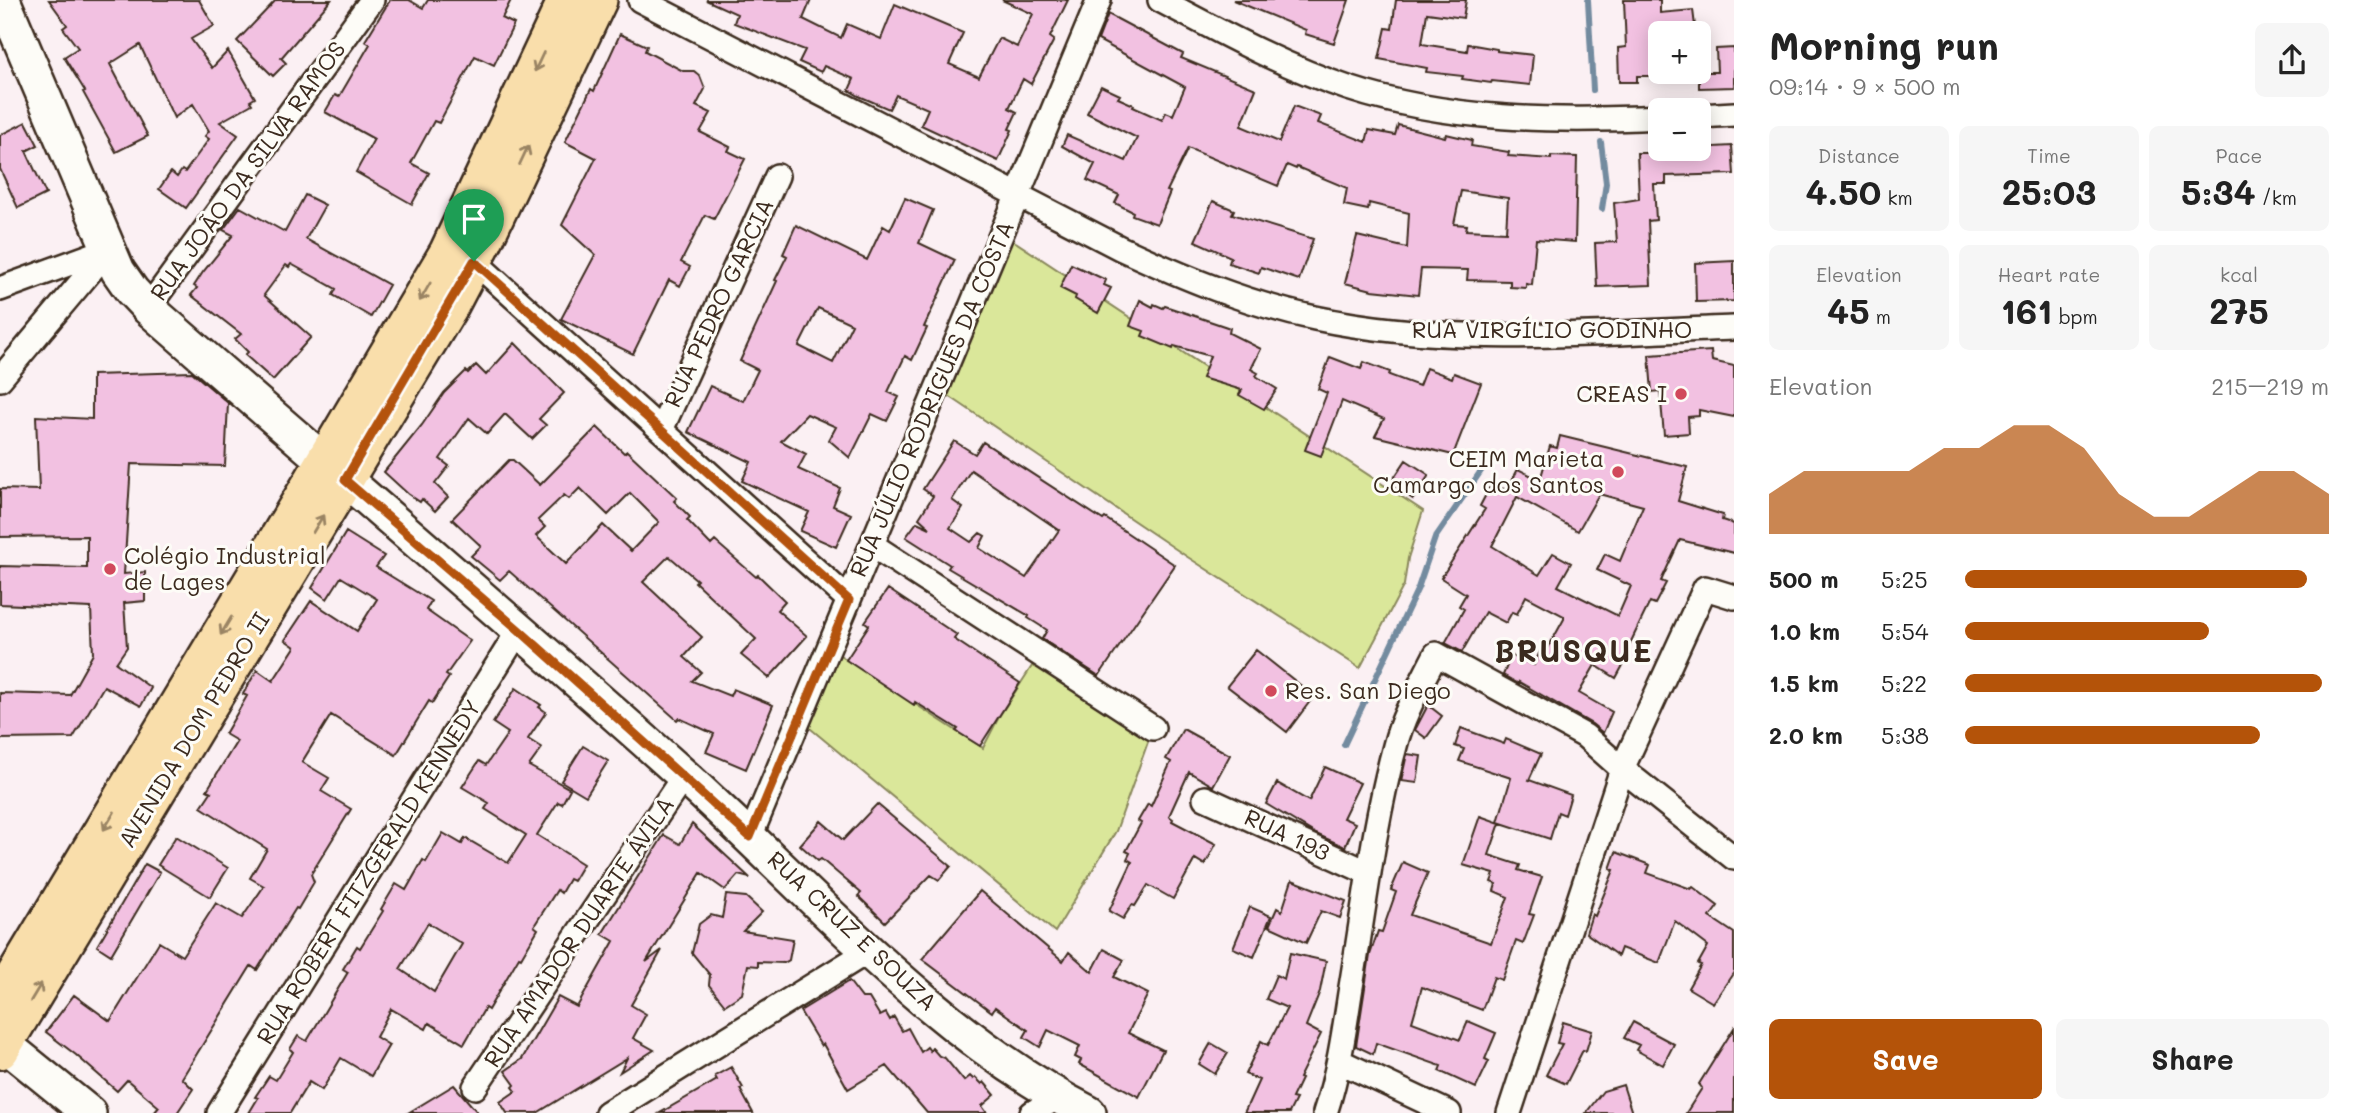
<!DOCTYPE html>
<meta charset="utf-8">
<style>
:root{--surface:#fff;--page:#f6f6f6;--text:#222;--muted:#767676;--accent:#b45309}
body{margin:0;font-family:Mali,sans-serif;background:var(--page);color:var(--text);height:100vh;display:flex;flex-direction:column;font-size:26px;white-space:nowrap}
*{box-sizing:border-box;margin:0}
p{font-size:23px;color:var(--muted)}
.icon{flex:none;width:38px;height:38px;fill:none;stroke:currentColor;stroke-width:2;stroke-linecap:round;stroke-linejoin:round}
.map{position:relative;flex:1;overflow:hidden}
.sheet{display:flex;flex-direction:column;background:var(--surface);width:630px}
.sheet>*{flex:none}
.tools{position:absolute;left:1648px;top:21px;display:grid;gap:14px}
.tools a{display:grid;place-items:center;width:63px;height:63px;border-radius:10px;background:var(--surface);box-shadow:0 4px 18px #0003;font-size:35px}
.pin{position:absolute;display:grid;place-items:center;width:60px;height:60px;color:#fff;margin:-72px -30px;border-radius:50% 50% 50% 0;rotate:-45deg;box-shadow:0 0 7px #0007}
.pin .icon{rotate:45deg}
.round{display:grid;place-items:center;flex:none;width:74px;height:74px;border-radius:10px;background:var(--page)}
.overview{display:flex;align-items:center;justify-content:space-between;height:119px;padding:0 35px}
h1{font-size:38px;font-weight:700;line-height:52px}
.figures{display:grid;grid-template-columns:repeat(3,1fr);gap:10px;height:119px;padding:7px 35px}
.figures div{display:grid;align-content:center;border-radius:10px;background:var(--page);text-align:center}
.figures b{font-size:35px;font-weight:700}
.figures small{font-size:19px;font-weight:400}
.figures p{font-size:19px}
.chart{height:196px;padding:14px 35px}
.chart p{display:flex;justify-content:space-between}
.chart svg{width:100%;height:126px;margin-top:7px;fill:var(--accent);opacity:.7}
.primary-button{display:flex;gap:14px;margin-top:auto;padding:14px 35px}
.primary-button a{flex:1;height:80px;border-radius:10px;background:var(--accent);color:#fff;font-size:28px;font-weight:700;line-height:80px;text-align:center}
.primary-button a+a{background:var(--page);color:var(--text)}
ul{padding:0 35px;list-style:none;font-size:23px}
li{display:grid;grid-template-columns:112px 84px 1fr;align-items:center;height:52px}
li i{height:18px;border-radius:9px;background:var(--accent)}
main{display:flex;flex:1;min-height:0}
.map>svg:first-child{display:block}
.green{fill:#dae79a;stroke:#8a885c;stroke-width:2}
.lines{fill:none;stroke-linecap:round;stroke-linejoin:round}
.stream{stroke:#738b9f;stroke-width:6}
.building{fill:#f2c1e1;stroke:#3b2a1e;stroke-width:2;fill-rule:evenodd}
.street-casing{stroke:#3b2a1e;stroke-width:28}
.secondary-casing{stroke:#3b2a1e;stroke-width:38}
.primary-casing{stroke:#3b2a1e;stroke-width:42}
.street{stroke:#fdfcf7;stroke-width:23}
.secondary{stroke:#fdfcf7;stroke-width:33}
.primary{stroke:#f9deab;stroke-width:37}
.oneway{stroke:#9a8464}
.route-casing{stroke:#fff;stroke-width:14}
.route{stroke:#b45309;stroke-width:9}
.poi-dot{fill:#d1495b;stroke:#fdfcf7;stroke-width:2.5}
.labels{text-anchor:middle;stroke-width:6;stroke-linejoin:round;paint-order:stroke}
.street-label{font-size:23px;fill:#3b2a1e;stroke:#fdfcf7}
.poi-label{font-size:23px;fill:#3b2a1e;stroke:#fdfcf7;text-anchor:end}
.district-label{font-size:30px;font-weight:bold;letter-spacing:2px;fill:#3b2a1e;stroke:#fdfcf7}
</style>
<main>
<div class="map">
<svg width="1734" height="1113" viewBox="0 0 1734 1113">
<rect width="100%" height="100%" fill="#fbf0f3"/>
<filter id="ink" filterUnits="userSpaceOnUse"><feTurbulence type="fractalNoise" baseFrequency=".0143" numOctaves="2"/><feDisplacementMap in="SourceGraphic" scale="14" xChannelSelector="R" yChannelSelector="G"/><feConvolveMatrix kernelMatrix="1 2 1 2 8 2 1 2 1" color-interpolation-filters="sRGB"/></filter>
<g filter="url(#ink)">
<path class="green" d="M1002,233L1423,511L1408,558L1404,585L1360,668L1186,556L937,388Z
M829,648L983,748L1000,715L1040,654L1153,728L1116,831L1055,932L799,719Z"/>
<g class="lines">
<path class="stream" d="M1588,0L1593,90
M1601,142L1606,183L1602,209
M1344,745L1418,588L1435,538L1483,468"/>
</g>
<path class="building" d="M49,0H199L214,26L191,39L212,68L228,51L255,98L250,101L252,104L220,122L238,135L186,208L159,189L171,172L177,177L182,170L185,172L209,139L205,136L209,131L193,104L174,118L140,45L110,64L148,136L116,152L83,92L85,91L64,57L78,48L63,28L67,25Z
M276,0H331L281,58L286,63L273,76L237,41Z
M390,0H409L423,8L428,0H511L502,18L514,24L494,65L475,56L439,123L434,121L411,163L429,173L412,204L356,172L374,139L325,112L335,95L339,97L370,44L365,41Z
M706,0H811L803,19L841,38L847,24L881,39L895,4L963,33L949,64L979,77L999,38L1017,47L1033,14L1002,0H1068L1050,37L1054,40L1031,84L1023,79L1009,108L1017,112L1009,129L1012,130L998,161L921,125L928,109L896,95L889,109L859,96L849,90L854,79L824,66L821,72L799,62L805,50L734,23L737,14Z
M1233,0H1349L1334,43L1305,34L1306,30Z
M1396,0H1466L1463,18L1427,13L1422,44L1467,51L1468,44L1497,49V51L1533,55L1530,85L1492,81L1491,83L1462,79L1463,76L1426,72L1427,68L1379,59L1386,28L1392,29Z
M1624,0H1660V13L1693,10L1695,26L1657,29L1658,76H1637V82H1619L1618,48L1626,47Z
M1108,14L1183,54L1181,58L1256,89L1241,126L1279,142L1294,106L1321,116L1318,123L1366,142L1369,130L1395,135L1398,125L1445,137L1446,134L1472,140L1471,146L1509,152L1508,156L1551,159V156L1577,157L1575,242L1536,239L1532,285L1526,284V288L1510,287V281L1467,280L1468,270L1421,269L1418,295L1372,290L1345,283L1357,236L1407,248L1409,213L1369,203L1368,210L1344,205L1347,188L1297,167L1296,169L1287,165L1278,186L1188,148L1167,191L1170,192L1157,224L1132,215L1133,212L1115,203L1119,195L1087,180L1095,164L1062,146L1067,135L1126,161L1137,138L1087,113L1101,86L1120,95L1118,98L1134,105L1133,107L1162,120L1166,112L1173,115L1185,87L1098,40ZM1461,191L1508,198L1506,232L1466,230L1467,225L1454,224Z
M620,34L647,46L645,51L683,71H694L700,76L705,89L696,106L711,113L700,132L730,147L728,151L745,159L714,219L705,215L681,262L690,267L680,286L669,280L633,354L561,319L595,255L562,225L596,158L565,142L591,89L594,91Z
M1734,48V87L1699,88V72H1717L1716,49Z
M26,122L38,145L26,151L46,194L18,208L0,169V135Z
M1732,146L1734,174L1666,176V184H1654L1656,220L1648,221L1651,285L1597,287L1595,243L1617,242L1614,203L1639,199L1637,153H1677L1676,149Z
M305,195L325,205L306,239L389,285L371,317L333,295L336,289L291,264L289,267L286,265L264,295L311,337L273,380L245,355L248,352L235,339L241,334L191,295L197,288L194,286L203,272L233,235L223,230L240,207L285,232Z
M905,198L933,210L919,243L955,260L924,327L927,328L912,360L905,356L888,392L899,397L887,421L872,414L850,458L829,440L836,427L807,414L781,441L806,454L798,469L840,488L833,506L851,514L836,547L800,531L809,512L742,481L751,462L688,432L710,386L743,401L758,370L740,361L777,281L775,280L787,256L783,254L796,225L867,260L883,226L890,230ZM818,308L852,324L833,363L799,346Z
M1213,201L1234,210L1232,214L1313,239L1299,280L1261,267L1259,273L1229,263L1231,257L1195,241Z
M1734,261V301L1696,302L1695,263Z
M1071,264L1106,280L1104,285L1111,288L1098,313L1075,299L1076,296L1060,288Z
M1140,300L1153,307L1154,304L1163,308L1165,306L1230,328L1229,333L1261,349L1251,369L1258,373L1256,376L1277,389L1264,409L1239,395L1242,390L1202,378L1210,356L1174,346L1173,349L1142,336L1144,331L1130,326Z
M515,343L564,393L539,419L546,425L532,439L505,414L487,434L469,418L440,459L449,466L435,484L448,497L435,511L422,499L420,502L408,494L384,472L422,425L444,393L466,371L468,373L476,365L486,375Z
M1711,351L1712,361L1734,366V417L1699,410V416L1688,417L1689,433L1664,435L1660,391L1652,392L1649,355Z
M1330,357L1361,369L1364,362L1390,372L1389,375L1419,386L1426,368L1452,378L1454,373L1481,383L1453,455L1375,436L1384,419L1342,401L1321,456L1305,450L1327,393L1318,389Z
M192,372L228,403L225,466L131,464L124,574L145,572V601L124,603L127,647L116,663L151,688L141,706L104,686L73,738L0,739V693L70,695L93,654L91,608L0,604V566L87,568V536L0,537V489L39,490L36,416L92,419V375Z
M597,427L624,453L627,451L677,498L674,501L690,517L687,520L711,545L715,541L756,577L758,575L785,601L777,610L807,636L769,678L741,655L756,639L695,582L697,580L669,556L643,582L702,637L684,657L701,672L692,681L730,696L733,689L773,705L746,769L706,752L714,734L679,718L677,720L509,571L500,580L471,556L481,546L452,519L509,460H513L540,485ZM580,488L608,515L630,493L659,522L631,551L603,525L566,564L536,536L545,527L538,520L564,495L569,499Z
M1560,436L1687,467L1678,501L1723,515L1722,520L1734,524V553L1680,540L1661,581L1666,583L1655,604L1650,602L1624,656L1627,658L1616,678L1595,665L1579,693L1612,712L1603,733L1592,724L1519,682V684L1503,675L1511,656L1534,665L1543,645L1548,648L1564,619V616L1526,596L1517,614L1512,612L1506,623L1485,612L1462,652L1445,643L1464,609L1459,606L1466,594L1441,578L1485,509L1480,506L1491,485L1507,490L1518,469L1540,480L1550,446L1557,448ZM1599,494L1643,506L1620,561L1605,554L1597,570L1631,586L1618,616L1558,586L1571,563L1553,553L1539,575L1492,546L1517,497L1578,531Z
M954,441L975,454L983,442L1103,520L1105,518L1175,565L1099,676L1042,639L1047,630L1028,618L1029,616L948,568L950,565L906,537L917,522L930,528L919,518L933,496L923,489ZM971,470L1059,530L1026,578L979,548L985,536L980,533L971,542L950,528L963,508L952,500Z
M1406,460L1429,475L1413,499L1390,484Z
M346,532L384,556L376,567L431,601L426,610L470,641L446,675L449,677L432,703L429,701L396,755L331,715L302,762L329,778L321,791L351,809L311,874L314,882L298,909L296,908L257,970L251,966L182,1078L193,1089L177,1113H154L159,1107L127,1080L117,1091L76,1055L46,1032L74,995L110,1021L159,942L182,956L216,903L242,918L264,886L250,878L267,849L201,807L211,792L207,790L237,741L225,734L247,696L243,694L257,670L273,681L295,647L285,640L311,601L357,631L377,599L341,577L327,599L312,588Z
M888,589L957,635L954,639L1020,683L980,746L956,731L958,729L915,702L914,705L846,660L869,625L865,622Z
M1256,650L1314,696L1287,732L1227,686Z
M516,688L541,705L539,707L546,712L528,739L542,748L529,766L570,789L562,804L558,802L537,835L583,864L573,881L569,879L561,893L557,890L534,926L538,929L521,958L519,957L488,1010L485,1008L464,1044L429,1023L426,1029L391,1009L376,1037L389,1045L371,1076L341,1058L322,1090L309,1082L290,1113H249L258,1098L255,1097L269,1076L276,1080L293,1052L290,1049L298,1036L307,1041L348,972L343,969L357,946L360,948L383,911L381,909L396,884L406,890L423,860L426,862L443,833L462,844L465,838L508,863L526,835L485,809L489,803L462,787L479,761L486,765L508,733L493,723ZM428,923L462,944L434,992L400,969Z
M1428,705L1442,716L1426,738L1415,730Z
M1461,728L1504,744L1506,739L1541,754L1529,780L1571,795L1565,815L1558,812L1550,839L1498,822L1511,778L1459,761L1464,749L1455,746Z
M1183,729L1230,755L1213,786L1189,772L1169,816L1173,819L1172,821L1216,844L1205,865L1195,859L1173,899L1148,885L1135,906L1132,905L1123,919L1109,911L1132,862L1127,859L1130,853L1126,851L1141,823L1138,821L1148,804L1151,806L1171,762L1166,759Z
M583,746L608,761L586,796L561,781Z
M1407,754L1421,756L1417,783L1401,781Z
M1325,767L1360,783L1343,818L1355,823L1345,847L1316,834L1266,804L1277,783L1309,801Z
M877,804L951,866L939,880L931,875L885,922L858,896L861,893L821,859L818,861L800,845L821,821L843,840Z
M1480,816L1500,823L1489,855L1520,865L1518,870L1542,877L1529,914L1534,915L1523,944L1516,941L1502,980L1494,977L1482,1010L1422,987L1412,1022L1460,1040L1468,1021L1496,1033L1485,1059L1489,1061L1476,1088L1439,1071L1441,1066L1376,1043L1373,1054L1356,1046L1370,955L1378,931L1382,932L1396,892L1391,890L1403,862L1428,873L1410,915L1491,943L1508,897L1494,891L1496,884L1491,882L1494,874L1463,865Z
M692,824L750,878L738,875L725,890L701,873L646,962L662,950L631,1005L646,1014L633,1038L654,1050L620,1072L627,1058L537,1113H507L500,1102L516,1091L513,1087L515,1085L505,1071L522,1059L558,997L577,1007L614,941L602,934L622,902L664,835L680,844Z
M176,836L228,868L210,897L158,865Z
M1616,852L1650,865L1647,873L1691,889L1693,887L1718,906L1710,917L1734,933V972L1713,1003L1688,988L1701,965L1698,964L1708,946L1675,921L1659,963L1621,948L1618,956L1586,933L1592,914L1595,916L1614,870L1610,869Z
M145,864L160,872L111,955L97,946Z
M1292,880L1346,901L1340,918L1321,911L1306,943L1269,926L1277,908L1282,911Z
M980,891L1063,961L1069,952L1092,972L1104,949L1124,960L1114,977L1148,994L1128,1033L1163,1050L1139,1097L1079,1064L1081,1060L1075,1057L1080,1046L1048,1030L1040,1047L1024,1037L1028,1030L995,1007L992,1012L922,959Z
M726,895L746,897L762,912L743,931L793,939L789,960L784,963L758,962V966L748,965L742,994L725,1005L709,985L710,975L692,953L699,924L711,915L722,918Z
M1250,907L1271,916L1254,957L1233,948Z
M1290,953L1326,961L1320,991L1306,1026L1321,1034L1299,1078L1301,1079L1292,1098L1296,1099L1289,1113H1244L1259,1080L1245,1074L1261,1041L1268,1045L1287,1008L1266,999L1276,975L1284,979Z
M849,981L862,998H869L880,1016L886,1013L890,1020L894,1017L902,1031L908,1028L921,1052L927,1047L930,1051L932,1048L939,1056L945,1058L964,1081L970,1076L973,1079L975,1077L982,1084L984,1082L995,1095L982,1106L987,1113H927L887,1066L848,1089L823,1044L821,1046L800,1011Z
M1563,1022L1592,1031L1586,1051L1583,1050L1566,1084L1546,1075L1562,1044L1557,1043Z
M1633,1022L1674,1044L1663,1065L1636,1050L1639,1045L1624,1038Z
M1734,1028V1113H1686L1702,1088L1699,1084Z
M1211,1043L1228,1053L1215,1074L1199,1064Z
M731,1067L743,1088L740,1089L753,1113H660L717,1080L715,1076Z
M454,1085L478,1113H408Z
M1623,1085L1632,1113H1586L1603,1091Z"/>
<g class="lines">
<g class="street-casing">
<path id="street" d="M640,0L1120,248C1183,277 1247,304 1315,318C1452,347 1595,333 1734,328
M1160,0C1221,32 1282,66 1348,88C1448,121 1557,122 1661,117
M1699,116L1734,114
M474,261L849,600
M0,289L109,249
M148,308L372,0
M0,379L109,249
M661,430L777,176
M872,545L1153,728
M1205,798L1369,873
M750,837L1099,0
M1339,1061L1449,1113
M475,1087L684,776
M219,1113L519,630
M607,1113L870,950
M1032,1113L1058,1097
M1325,1113C1338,1074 1344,1033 1350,993C1364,911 1373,827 1395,746C1403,714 1421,684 1436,654L1585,736L1622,769L1734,858
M1509,1113L1622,769L1705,588L1734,597"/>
</g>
<g class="secondary-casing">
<path id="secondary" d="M3,0L118,271L132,291L148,308C326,464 507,617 683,775C812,892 933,1033 1089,1113
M4,1044L89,1113"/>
</g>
<g class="primary-casing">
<path id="primary" d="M0,1001L313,481L448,253L567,0
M0,1050L450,305L482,244L598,0"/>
</g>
<use href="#street" class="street"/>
<use href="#secondary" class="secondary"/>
<use href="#primary" class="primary"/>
</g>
<defs><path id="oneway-shaft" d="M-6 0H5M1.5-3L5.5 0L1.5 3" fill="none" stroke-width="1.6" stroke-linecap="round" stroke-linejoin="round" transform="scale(1.75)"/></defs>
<g class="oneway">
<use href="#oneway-shaft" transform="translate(539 62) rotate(115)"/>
<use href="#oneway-shaft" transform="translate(524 155) rotate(-65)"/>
<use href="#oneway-shaft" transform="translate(425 292) rotate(120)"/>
<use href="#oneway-shaft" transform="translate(318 524) rotate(-59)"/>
<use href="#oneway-shaft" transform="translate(226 626) rotate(121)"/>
<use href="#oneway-shaft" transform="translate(109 821) rotate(121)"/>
<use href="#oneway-shaft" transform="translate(36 992) rotate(-59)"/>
</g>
</g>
<g class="lines" filter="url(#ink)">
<g class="route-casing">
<path id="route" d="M474,261L849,600L750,837L519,630L345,480Z"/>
</g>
<use href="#route" class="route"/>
</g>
<g class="poi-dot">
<circle cx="1681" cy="394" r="7"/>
<circle cx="1618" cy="472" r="7"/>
<circle cx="110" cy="569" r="7"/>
<circle cx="1271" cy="691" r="7"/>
</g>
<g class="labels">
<g class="street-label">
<text transform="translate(248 171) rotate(-54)" y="8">RUA JOÃO DA SILVA RAMOS</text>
<text transform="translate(719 303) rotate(-65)" y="8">RUA PEDRO GARCIA</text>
<text x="1552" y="338">RUA VIRGÍLIO GODINHO</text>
<text transform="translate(932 399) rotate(-67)" y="8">RUA JÚLIO RODRIGUES DA COSTA</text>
<text transform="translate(194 730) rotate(-59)" y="8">AVENIDA DOM PEDRO II</text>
<text transform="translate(1287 835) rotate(25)" y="8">RUA 193</text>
<text transform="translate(369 872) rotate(-58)" y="8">RUA ROBERT FITZGERALD KENNEDY</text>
<text transform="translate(852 931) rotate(43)" y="8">RUA CRUZ E SOUZA</text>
<text transform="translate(579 932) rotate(-56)" y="8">RUA AMADOR DUARTE ÁVILA</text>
</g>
<g class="poi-label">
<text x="1667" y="402">CREAS I</text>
<text x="1604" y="467">CEIM Marieta<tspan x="1604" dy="26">Camargo dos Santos</tspan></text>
<text x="124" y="564" text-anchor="start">Colégio Industrial<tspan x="124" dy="26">de Lages</tspan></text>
<text x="1285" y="699" text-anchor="start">Res. San Diego</text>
</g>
<g class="district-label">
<text x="1574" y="662">BRUSQUE</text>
</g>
</g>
</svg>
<div class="tools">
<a>+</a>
<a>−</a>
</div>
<div class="pin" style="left:474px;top:261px;background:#1e9e55"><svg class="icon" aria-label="arrive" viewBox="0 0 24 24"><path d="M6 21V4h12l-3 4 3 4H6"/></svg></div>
</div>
<section class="sheet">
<div class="overview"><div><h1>Morning run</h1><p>09:14 · 9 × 500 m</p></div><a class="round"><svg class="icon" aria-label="share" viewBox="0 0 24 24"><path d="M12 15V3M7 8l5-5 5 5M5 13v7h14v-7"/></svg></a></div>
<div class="figures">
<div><p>Distance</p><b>4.50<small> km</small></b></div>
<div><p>Time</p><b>25:03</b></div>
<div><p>Pace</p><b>5:34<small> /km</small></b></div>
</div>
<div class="figures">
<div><p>Elevation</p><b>45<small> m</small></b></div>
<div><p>Heart rate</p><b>161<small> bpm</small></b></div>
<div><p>kcal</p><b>275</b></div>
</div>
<div class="chart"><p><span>Elevation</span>215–219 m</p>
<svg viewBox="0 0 160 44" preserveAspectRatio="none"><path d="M0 44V30L10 22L20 22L30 22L40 22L50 14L60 14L70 6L80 6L90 14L100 30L110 38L120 38L130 30L140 22L150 22L160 30V44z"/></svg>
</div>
<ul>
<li><b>500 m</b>5:25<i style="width:94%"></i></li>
<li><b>1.0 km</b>5:54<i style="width:67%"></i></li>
<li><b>1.5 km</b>5:22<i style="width:98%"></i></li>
<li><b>2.0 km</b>5:38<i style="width:81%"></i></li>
</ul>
<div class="primary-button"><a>Save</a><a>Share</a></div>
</section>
</main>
